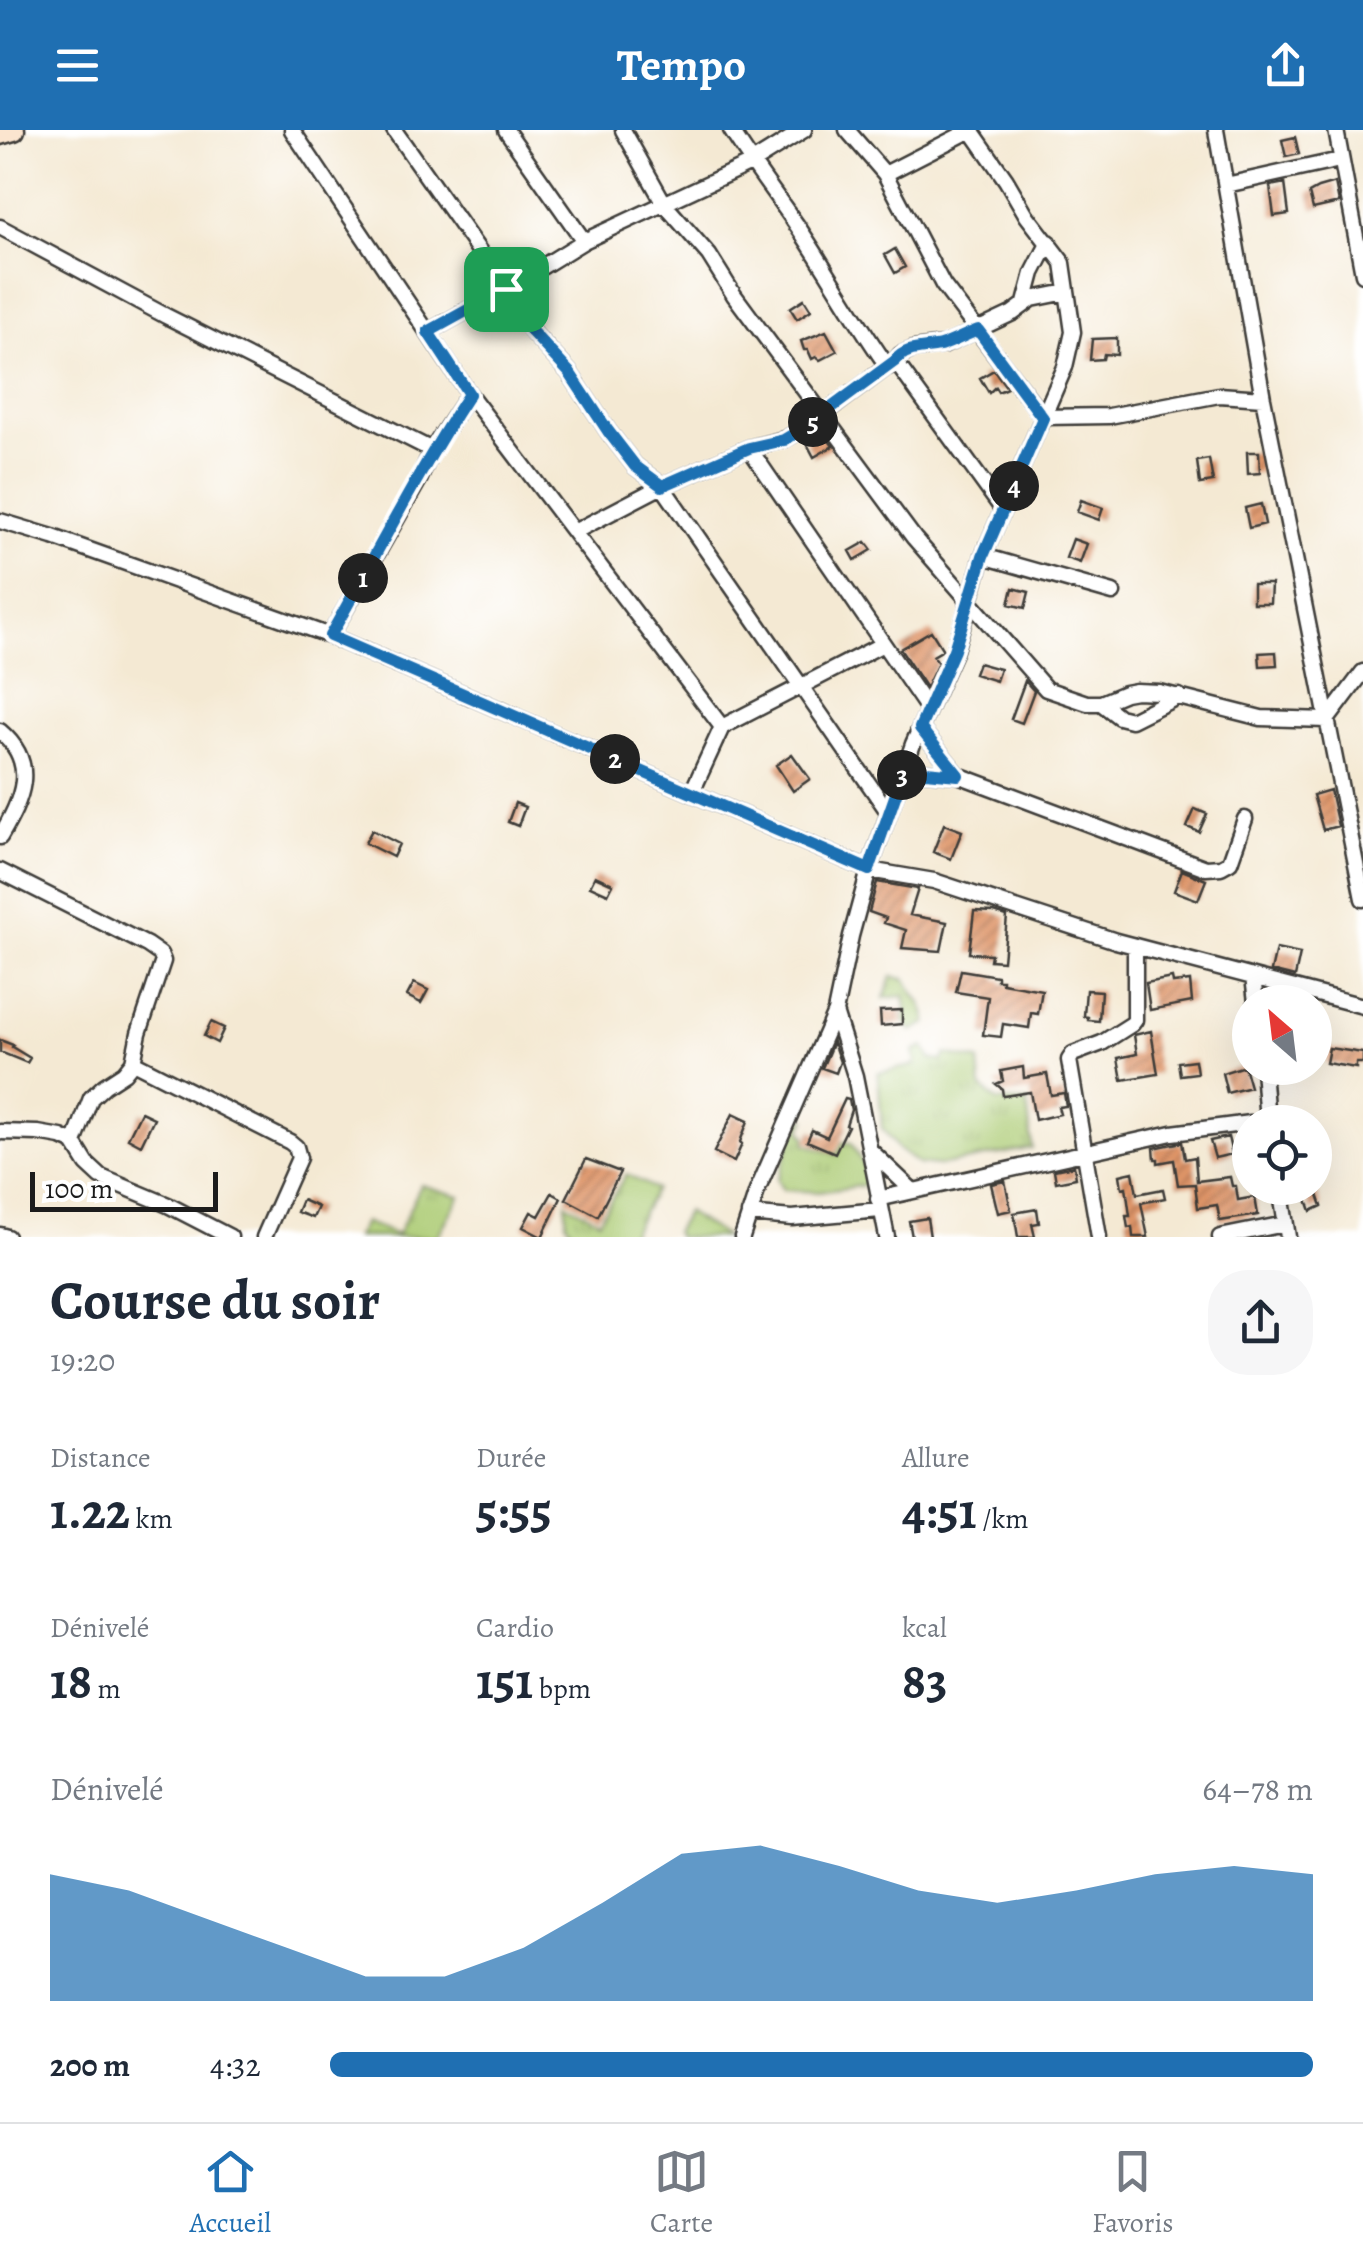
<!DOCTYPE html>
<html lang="fr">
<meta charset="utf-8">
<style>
:root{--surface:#fff;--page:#f6f6f7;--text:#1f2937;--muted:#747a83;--line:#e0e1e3;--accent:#1f6fb2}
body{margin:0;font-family:Alegreya,serif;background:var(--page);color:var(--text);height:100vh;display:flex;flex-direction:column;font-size:38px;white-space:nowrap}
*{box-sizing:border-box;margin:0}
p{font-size:32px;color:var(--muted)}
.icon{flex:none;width:55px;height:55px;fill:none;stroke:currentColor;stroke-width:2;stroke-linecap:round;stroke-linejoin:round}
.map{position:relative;height:1107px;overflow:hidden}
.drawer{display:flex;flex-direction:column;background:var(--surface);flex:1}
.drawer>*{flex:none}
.needle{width:65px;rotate:332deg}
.buttons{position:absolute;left:1232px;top:855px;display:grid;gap:20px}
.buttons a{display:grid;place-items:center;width:100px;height:100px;border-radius:50%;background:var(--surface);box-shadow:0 10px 40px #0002;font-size:50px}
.scale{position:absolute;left:30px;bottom:25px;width:188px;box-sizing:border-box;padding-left:10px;border:5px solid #1c1c1c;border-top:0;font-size:28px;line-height:35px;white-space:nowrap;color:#1c1c1c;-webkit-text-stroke:8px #fff;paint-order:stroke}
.pin{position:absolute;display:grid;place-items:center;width:85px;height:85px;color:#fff;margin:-42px;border-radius:20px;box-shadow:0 5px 15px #0006}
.km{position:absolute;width:50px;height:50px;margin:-25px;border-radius:50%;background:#222;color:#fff;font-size:28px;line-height:50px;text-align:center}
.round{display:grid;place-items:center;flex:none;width:105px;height:105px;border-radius:40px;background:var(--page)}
.headline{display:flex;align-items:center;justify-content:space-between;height:170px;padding:0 50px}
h1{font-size:55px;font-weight:600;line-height:75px}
.stats{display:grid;grid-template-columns:repeat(3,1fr);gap:15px;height:170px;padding:10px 50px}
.stats div{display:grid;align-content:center}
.stats b{font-size:50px;font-weight:600}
.stats small{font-size:28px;font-weight:400}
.stats p{font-size:28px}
.chart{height:280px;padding:20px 50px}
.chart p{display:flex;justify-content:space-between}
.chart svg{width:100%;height:180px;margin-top:10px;fill:var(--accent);opacity:.7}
ul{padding:0 50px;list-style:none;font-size:32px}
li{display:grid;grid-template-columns:160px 120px 1fr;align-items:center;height:75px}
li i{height:25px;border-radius:12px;background:var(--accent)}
header{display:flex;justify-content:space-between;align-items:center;height:130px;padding:0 50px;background:var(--accent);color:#fff;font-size:45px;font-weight:600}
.tabs{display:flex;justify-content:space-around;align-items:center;height:140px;border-top:2px solid var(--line);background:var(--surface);font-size:28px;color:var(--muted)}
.tabs a{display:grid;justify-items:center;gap:5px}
.tabs .active{color:var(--accent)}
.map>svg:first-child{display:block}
.grass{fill:url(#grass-tufts);stroke:#637346;stroke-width:2.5}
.building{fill:url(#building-hatch)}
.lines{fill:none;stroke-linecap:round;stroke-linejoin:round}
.street-casing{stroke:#3c3b37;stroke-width:19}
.secondary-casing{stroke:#3c3b37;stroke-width:25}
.street{stroke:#fff;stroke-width:14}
.secondary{stroke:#fbe5cf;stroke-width:20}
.route-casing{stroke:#fff;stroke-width:20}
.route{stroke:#1f6fb2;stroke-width:12}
</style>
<header><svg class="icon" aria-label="menu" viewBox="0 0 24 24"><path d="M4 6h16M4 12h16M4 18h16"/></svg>Tempo<svg class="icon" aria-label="share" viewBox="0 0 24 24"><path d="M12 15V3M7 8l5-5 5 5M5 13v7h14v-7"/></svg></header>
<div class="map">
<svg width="1363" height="1107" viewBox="0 0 1363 1107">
<defs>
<pattern id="grass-tufts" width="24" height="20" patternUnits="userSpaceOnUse" patternTransform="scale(2.5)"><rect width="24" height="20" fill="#aaca71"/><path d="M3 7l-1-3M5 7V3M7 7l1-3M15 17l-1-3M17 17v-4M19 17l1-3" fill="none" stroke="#92ad61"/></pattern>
<pattern id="building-hatch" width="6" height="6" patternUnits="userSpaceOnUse" patternTransform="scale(2.5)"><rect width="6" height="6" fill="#de9468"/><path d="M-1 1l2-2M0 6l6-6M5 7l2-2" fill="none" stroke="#b37855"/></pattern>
</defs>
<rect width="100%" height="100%" fill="#fff"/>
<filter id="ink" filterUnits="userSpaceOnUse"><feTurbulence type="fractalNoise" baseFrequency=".01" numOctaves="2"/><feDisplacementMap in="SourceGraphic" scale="20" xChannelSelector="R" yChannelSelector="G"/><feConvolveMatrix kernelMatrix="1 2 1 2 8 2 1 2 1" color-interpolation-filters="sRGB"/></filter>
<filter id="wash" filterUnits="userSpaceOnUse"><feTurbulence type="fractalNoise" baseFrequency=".0048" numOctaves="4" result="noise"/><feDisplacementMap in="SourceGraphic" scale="40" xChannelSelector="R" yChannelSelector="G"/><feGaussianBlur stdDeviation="2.25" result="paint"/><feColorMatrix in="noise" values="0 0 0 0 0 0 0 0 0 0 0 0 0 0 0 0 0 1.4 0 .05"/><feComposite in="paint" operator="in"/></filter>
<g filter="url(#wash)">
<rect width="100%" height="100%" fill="#f4e9d3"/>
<path class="grass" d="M892,847L906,849C914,868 925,870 927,893L912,901L904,891L906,879L904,866L884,868Z
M924,917L931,929L942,931L946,924L979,931L981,957L997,971L1027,972L1032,1018L938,1036L918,1034L898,1019L882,998L878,943L916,935L914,921Z
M797,985L807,989L801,999L806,1007L805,1014L837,1025L843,1012L851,1013L874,1054L819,1062L783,1060L777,1050L789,1016L787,1013Z
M626,1044L655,1059L629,1107H575L566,1092V1073L599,1090Z
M421,1055L460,1066L437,1107H356L364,1092L397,1105Z
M686,1082L726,1107H677L674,1102Z"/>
<g id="blocks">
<path class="building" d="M1295,7L1299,24L1286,27L1282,10Z
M1285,53L1289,84L1274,86L1270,56Z
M1335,53L1339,73L1313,79L1309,63L1318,58Z
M895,119L905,137L895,143L885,125Z
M804,169L811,180L797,189L790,178Z
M826,201L837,221L820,230L816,227L812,229L808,220H804L801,211Z
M1117,208V225L1104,224L1103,229L1090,230L1092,209Z
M994,240L1007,258L998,262L995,257L989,263L980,248Z
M821,300L833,316L814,327L805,310Z
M1247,322H1259L1260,343L1248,344Z
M1209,329L1213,352L1200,354L1197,331Z
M1081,370L1103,378L1099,390L1077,382Z
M1261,374L1265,394L1249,398L1245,378Z
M1073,409L1087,414L1080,433L1066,428Z
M866,412L872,420L855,430L850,421Z
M1253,454H1271L1270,473H1253Z
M1013,458L1029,462L1025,478L1009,474Z
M931,501L943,520L933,526L938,533L926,558L900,519Z
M1276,522L1277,535L1260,536L1259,523Z
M978,533L1000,539L996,551L974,544Z
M1025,551L1034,561L1022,593L1011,589Z
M792,624L810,649L793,661L776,635Z
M1330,660L1338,696L1323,700L1313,665Z
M515,673L525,677L518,696L508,692Z
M1195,679L1207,684L1199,702L1187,697Z
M944,694L962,701L951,729L933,722Z
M372,700L399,714L393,727L365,713Z
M1182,740L1206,750L1198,770L1174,761Z
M595,746L613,754L608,764L590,756Z
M877,752L918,759L910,785L947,792L941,821L902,818L906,800L884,793L886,788L869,782Z
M974,781L994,782L1007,786L1003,831L990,830L991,824L969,823Z
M1276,819L1300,824L1295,847L1271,841Z
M961,840L997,846V850H1002V853L1042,860L1038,884L1031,883L1029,898L1003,894L1001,907L983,905L988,867L956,862Z
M1172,848L1173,853L1190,851L1192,872L1150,880L1146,853Z
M414,853L428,860L421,873L407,866Z
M1086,860L1101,861L1099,891L1088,890V887L1084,886Z
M902,880V894L881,896L880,881Z
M211,892L224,898L217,913L204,906Z
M1151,901L1158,944L1122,950L1118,928L1137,924L1134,905Z
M0,910L13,915L12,917L30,928L27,933L0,922Z
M833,912L840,932L836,943L822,938Z
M1329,918L1363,923V933H1356V938L1326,933Z
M1195,930L1197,943L1180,945L1178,932Z
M1244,936L1250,957L1227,963L1222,943Z
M1023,937L1024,948L1047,944L1051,965L1064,963L1066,976L1058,977L1060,984L1035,990L1030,962L1003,966L1002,959L996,954L1003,951L1001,941Z
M845,969L849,970L851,980L846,995L848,996L835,1023L807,1011L812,1000L827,1007Z
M141,982L154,988L141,1015L128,1008Z
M733,984L748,991L740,1012L742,1014L734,1032L714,1022Z
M1228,1007L1232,1024L1215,1028L1210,1011Z
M1182,1012L1185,1029L1195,1027L1197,1051L1230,1047L1232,1056H1236L1238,1070L1255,1067L1258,1085L1220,1091L1217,1075L1198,1078L1195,1054L1178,1055L1174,1030L1158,1033V1029H1155L1154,1018Z
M586,1029L620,1042L598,1086L566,1069Z
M1074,1036L1076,1048L1056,1052L1054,1040Z
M1133,1042L1137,1064L1163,1059L1165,1068L1141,1073L1148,1107H1133L1132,1097L1128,1098L1126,1086H1130L1126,1057L1122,1058L1120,1045Z
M1005,1051L1011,1080L998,1083L991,1054Z
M1315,1056L1322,1076L1311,1081L1304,1061Z
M552,1063L561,1068L542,1107L523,1097L531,1082L539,1086Z
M302,1070L318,1077L313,1088L297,1082Z
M1037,1079L1039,1093L1032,1094L1035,1107H1018L1014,1083Z
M927,1088L930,1107H912L909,1091Z"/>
</g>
</g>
<g filter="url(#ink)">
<use href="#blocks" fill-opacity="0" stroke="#3c3b37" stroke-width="2.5"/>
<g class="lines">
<g class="street-casing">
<path id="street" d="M292,0L469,264L722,597
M394,0L506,159L533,203L569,242L608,301L635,336L662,356L889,683
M506,0L584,111
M623,0L665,75L709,125L734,165L914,408L1046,559L1087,573H1101L1125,563L1136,561L1159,562L1261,588L1327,590L1363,542
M731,0C752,34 776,65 798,97C829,143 856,192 888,237
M847,0L885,44L943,155L1043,287L1109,286L1219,265L1263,268
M1216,0L1263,268L1363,769
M1336,0L1363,144
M885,44L971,0
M1226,55L1340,30
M0,97L166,186L432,320L420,348L330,506
M1025,173L1033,143L1049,112
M428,202L506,159L584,111L751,33L804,0
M895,231L1003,380
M749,318L928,579
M432,320L469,264
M0,391L53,407L330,506L869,740L934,751L1116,811L1363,876
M574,402L662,356L749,318L785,309L805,298L895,231L900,225L914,219L945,215L1013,183L1032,169L1067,162
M983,426L1113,463
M1101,573L1119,587L1131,590L1179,566
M920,598L958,645
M0,601C39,634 22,669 0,707
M903,644L926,642L958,645L1206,738L1221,737L1230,732L1245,689
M692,662L722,597L883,514
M0,741L147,815L160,824L163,831L139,903L133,932L124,943L104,956L91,968L74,1013
M1253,847L1256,872
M835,882L855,946L887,1107
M133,932L290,1012L296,1017L299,1028L264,1107
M1263,938L1267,992
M0,1002L38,1003L61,1007L74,1013L87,1034L101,1047L168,1075L230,1107
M872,1022L913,1061
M1280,1058L1288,1107
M878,1069L1172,1003L1250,993
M749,1084L792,1088L880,1080
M0,1105L7,1107
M742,1107L757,1061L835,882L851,806L869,740L889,683L913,614L955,520L983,426L1065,237L1073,202L1063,133L1027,86L1006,50L971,0
M1099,1107L1069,930L1073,924L1102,913L1132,894L1135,890V816
M1220,1107L1285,1094"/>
</g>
<g class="secondary-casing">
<path id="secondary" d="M0,4L14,0"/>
</g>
<use href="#street" class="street"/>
<use href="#secondary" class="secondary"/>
</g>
</g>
<g class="lines" filter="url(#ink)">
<g class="route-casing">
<path id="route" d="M506,159L532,202L569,242L608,301L635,336L662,356L749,318L784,310L804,298L895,231C907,216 923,220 940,216C953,212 965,205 978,200L1043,288L983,426L954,520L920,598L958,645L926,642L903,644L869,740L330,506C376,425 418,342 469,264L428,202Z"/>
</g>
<use href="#route" class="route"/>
</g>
</svg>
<div class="buttons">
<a><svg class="needle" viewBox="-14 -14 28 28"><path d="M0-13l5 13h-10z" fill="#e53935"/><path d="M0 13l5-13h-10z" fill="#747a83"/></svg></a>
<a><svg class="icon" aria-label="locate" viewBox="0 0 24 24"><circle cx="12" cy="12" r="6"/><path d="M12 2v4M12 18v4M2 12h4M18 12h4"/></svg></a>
</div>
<div class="scale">100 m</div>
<div class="pin" style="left:506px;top:159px;background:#1e9e55"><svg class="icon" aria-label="arrive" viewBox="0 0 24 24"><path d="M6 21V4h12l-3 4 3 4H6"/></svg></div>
<b class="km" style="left:363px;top:448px">1</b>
<b class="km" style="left:615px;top:629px">2</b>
<b class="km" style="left:902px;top:645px">3</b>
<b class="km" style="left:1014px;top:356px">4</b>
<b class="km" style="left:813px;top:292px">5</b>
</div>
<section class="drawer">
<div class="headline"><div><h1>Course du soir</h1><p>19:20</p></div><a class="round"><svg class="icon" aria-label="share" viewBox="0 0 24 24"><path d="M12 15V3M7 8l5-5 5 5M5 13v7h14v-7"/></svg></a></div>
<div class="stats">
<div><p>Distance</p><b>1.22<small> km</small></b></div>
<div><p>Durée</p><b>5:55</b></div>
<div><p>Allure</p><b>4:51<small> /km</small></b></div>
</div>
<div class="stats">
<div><p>Dénivelé</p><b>18<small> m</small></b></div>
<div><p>Cardio</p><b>151<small> bpm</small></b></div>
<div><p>kcal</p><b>83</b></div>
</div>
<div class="chart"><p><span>Dénivelé</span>64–78 m</p>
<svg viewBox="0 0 160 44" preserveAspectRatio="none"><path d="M0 44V13L10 17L20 24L30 31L40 38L50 38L60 31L70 20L80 8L90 6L100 11L110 17L120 20L130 17L140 13L150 11L160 13V44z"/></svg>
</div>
<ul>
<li><b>200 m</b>4:32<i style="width:100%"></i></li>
</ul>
</section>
<nav class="tabs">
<a class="active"><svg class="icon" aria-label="home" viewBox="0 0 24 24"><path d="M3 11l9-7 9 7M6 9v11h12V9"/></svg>Accueil</a>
<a><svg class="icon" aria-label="map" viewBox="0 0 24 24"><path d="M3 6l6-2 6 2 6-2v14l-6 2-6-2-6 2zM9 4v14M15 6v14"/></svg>Carte</a>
<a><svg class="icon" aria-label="saved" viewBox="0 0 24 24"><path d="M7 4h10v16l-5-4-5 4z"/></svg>Favoris</a>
</nav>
